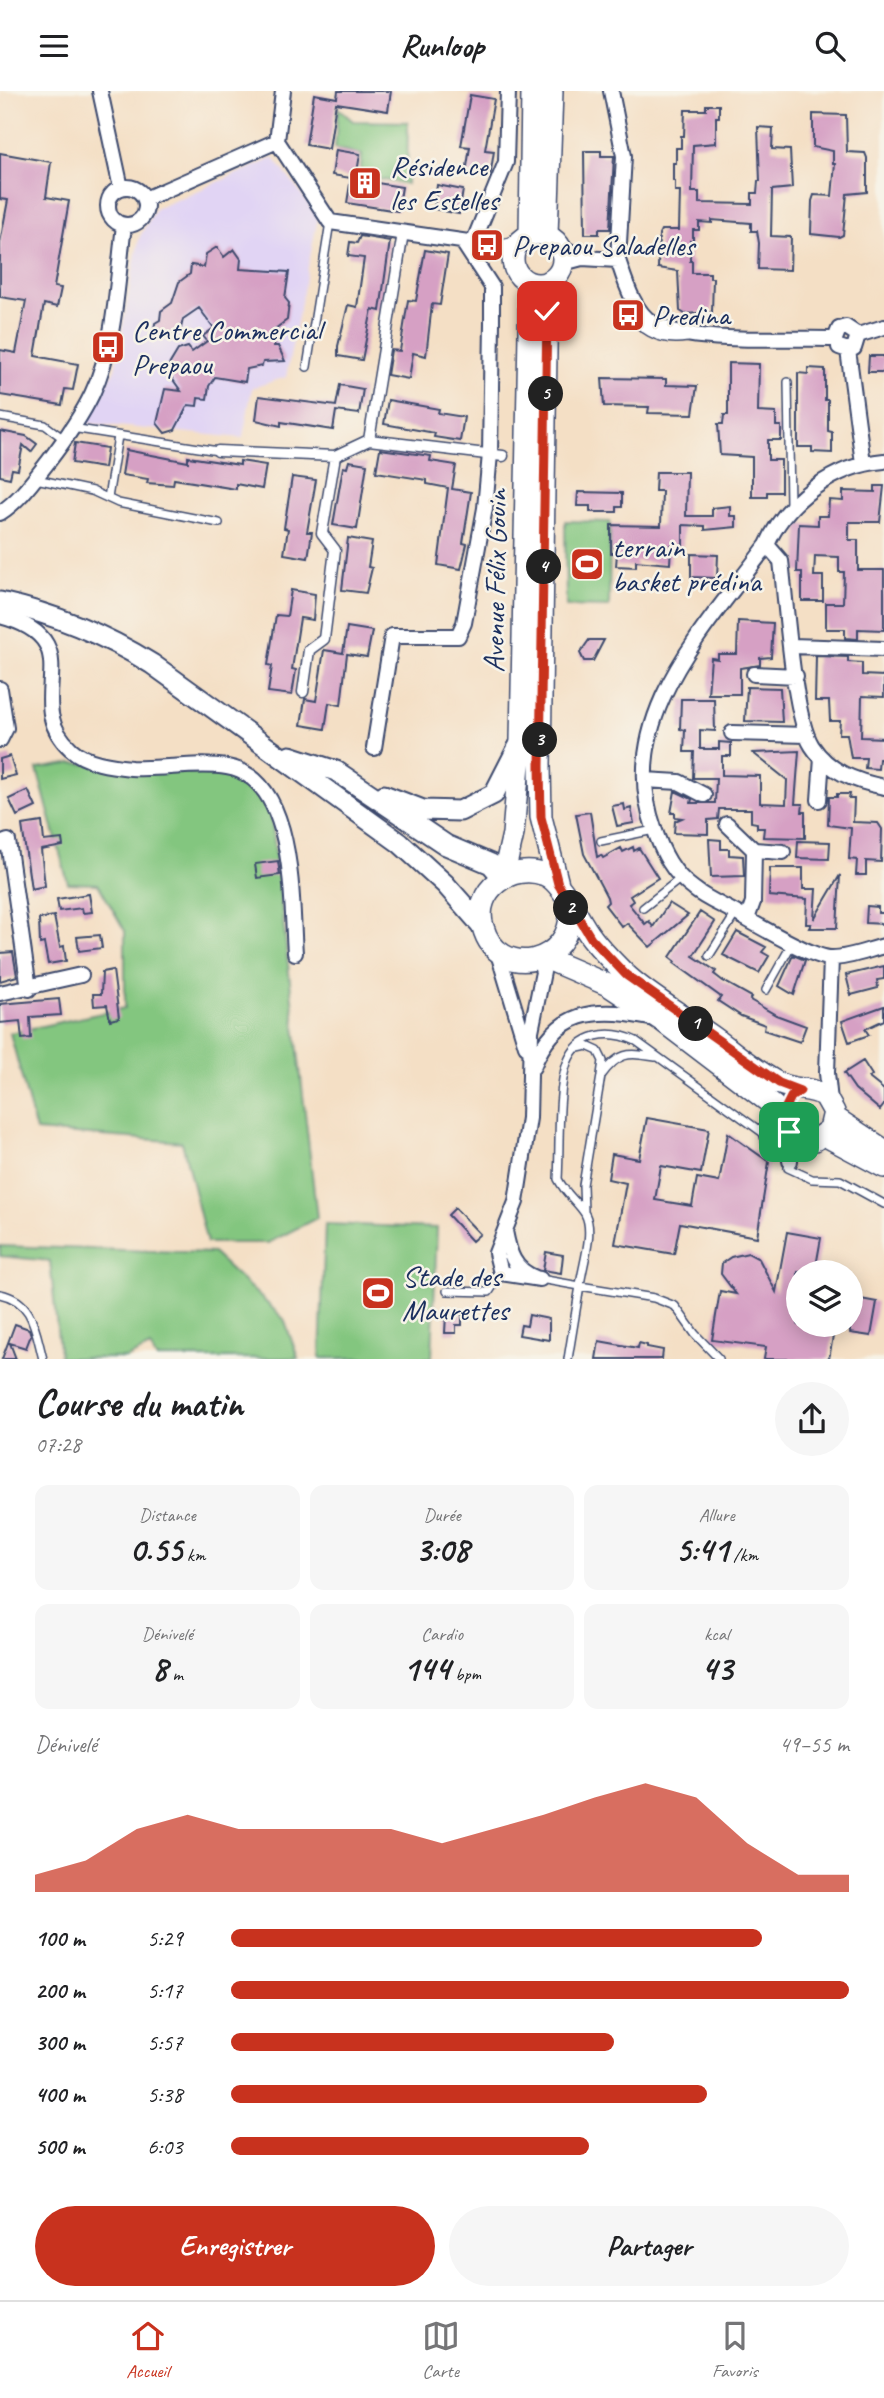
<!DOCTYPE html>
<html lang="fr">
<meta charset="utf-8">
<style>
:root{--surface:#fff;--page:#f6f6f6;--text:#202124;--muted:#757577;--line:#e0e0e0;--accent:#c8321e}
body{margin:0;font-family:Caveat,sans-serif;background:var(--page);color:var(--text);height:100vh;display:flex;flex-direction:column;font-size:26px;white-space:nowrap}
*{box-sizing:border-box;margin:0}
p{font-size:23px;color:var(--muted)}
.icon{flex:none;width:38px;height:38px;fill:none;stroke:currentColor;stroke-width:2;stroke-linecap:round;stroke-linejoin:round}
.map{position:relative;height:1268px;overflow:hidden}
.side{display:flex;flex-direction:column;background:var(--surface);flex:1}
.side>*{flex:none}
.fabs{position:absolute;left:786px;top:1169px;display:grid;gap:14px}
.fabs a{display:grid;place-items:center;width:77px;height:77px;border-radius:50%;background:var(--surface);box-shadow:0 4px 18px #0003;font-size:35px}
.pin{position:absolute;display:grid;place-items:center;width:60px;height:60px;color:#fff;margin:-30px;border-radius:14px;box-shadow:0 4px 10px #0006}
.km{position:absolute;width:35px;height:35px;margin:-18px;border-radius:50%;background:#222;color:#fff;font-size:19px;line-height:35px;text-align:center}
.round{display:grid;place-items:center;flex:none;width:74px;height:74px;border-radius:37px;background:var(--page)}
.overview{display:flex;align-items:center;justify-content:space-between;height:119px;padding:0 35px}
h1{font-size:38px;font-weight:700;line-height:52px}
.figures{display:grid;grid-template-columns:repeat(3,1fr);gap:10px;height:119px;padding:7px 35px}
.figures div{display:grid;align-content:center;border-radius:14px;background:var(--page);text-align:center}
.figures b{font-size:35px;font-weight:700}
.figures small{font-size:19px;font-weight:400}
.figures p{font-size:19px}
.chart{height:196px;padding:14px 35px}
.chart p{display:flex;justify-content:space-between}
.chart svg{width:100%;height:126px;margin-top:7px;fill:var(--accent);opacity:.7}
.primary-button{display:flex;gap:14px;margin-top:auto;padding:14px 35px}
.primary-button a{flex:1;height:80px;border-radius:42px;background:var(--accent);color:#fff;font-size:28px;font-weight:700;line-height:80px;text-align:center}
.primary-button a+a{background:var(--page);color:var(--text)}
ul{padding:0 35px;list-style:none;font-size:23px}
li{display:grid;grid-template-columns:112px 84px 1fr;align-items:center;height:52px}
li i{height:18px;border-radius:9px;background:var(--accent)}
header{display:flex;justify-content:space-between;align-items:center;height:91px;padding:0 35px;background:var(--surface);font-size:32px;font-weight:700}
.tab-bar{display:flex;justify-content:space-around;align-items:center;height:98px;border-top:2px solid var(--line);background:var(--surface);font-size:19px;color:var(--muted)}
.tab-bar a{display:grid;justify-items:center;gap:4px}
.tab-bar .selected{color:var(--accent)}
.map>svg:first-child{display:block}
.built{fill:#e1d4f4}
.green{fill:#83c67f;stroke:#4f7a6e;stroke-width:2}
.building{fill:#d6a0c4}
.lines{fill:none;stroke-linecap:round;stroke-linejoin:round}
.service-casing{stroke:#3c496d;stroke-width:10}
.pedestrian-casing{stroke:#3c496d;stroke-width:13}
.minor-casing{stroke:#3c496d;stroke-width:18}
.secondary-casing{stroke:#3c496d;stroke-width:23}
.primary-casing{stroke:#3c496d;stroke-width:24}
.service{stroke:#fff;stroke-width:7}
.pedestrian{stroke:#fff;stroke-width:10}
.minor{stroke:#fff;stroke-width:14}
.secondary{stroke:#fff;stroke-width:19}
.primary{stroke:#fff;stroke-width:21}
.route-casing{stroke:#fff;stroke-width:14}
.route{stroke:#c8321e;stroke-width:9}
.labels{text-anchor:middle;stroke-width:5;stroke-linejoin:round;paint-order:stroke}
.poi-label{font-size:30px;fill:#1b2f5e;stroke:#f7f3e8;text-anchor:start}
.street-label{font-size:30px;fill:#1b2f5e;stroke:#f7f3e8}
</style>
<header><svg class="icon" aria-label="menu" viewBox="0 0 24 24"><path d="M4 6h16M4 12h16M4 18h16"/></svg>Runloop<svg class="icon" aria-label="search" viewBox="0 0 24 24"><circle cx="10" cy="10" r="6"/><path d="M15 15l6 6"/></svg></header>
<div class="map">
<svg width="884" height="1268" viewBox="0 0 884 1268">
<rect width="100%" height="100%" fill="#f7f3e8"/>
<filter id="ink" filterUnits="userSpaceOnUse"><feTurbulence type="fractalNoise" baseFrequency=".0143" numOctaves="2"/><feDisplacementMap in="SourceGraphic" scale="14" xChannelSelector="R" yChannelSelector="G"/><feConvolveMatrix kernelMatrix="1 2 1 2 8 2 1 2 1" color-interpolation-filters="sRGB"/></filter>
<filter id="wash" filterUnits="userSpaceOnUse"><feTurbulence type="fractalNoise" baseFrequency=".00686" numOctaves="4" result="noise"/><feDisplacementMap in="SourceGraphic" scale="28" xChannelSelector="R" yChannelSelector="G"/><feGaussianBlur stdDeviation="1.57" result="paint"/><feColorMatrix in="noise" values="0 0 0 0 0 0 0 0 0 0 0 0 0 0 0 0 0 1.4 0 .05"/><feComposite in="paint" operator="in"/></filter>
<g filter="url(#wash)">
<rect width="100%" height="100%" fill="#f4dfc5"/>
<path class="built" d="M274,67L318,126L286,286L252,297L243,347L86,332L115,278L139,147L155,118Z"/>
<path class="green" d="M338,17L353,30L408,31L407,93L360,85L362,64L335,57Z
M565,430L610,431L609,516L566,515Z
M74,672L240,686L270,715L317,1127L268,1152H207L182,1051L36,1040L10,942L125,917V840L98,793L68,792L37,678Z
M325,1133L437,1137L432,1267H320Z
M0,1155L213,1162L284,1228L298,1267H156L150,1256L127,1267H60L50,1170L0,1165Z"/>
<g id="blocks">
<path class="building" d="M338,0H391L388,20L336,12L329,58L306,54L314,3L337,7Z
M470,4L494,8L485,59L494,60L490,86L466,82L470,56L461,55Z
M706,14H719V26H716V52L693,54L692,101H699V112L752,113V102H757L758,90H760L758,36L773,37L772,58L790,59L792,97L772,99L771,145L791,146L790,179L758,178L759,152L757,140H751V132L712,129V132L699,131V139H693V151L690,150V170H692V182H710V187H713L712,221L685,223L680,220L678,180L658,177L659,143L661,139H679L680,100H675V90H673V72H676V57H681V45H684L685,19H706Z
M813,23L846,24L847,61L865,62L867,67V101L847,103L843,144L839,146L811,143L812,110L814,104L832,105L835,73H833V60L813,56Z
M336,59L360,63L356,88H353L402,96L398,120L347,112L351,87L332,84Z
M584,60H601V65H614L610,138H599V143H585Z
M0,62L51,71L46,106L69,110L54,196L61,197L57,216L44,213L35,265L78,273L73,299L65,298L62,314L0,304V259L16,262L26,210L0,206V152L8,109L0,108Z
M437,94L463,99L459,123L434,118Z
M360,145L390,150L380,220L372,218L362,269L338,265V255L348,214L357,216L364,167L348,165L350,151L357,152Z
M217,156L224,166L234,158L241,168L240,178L289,181L285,207L289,212L287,229L271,241L275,247L274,255H278L285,270L263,271L262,275L247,278L245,291L215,286L209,295L207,308L198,307L197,315L188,314L175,339L165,342L157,332L165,298L181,300L166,279L178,259L188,256L192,261L207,250L203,245L214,237L199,217L183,228L181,237L171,244L154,241L155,232L160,229L161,220L172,212L179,191L190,183L191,174L204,176L206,163Z
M425,159L448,163L440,214L432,213L426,265L413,262L409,288L387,284L391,259L400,260L408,209L416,210Z
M869,265H884V281H868Z
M728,272L759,273L758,321L776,322V335H781V349H768V369H781V401H767V406H752V366L720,364L718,333H723L724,324H728Z
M808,277L825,278V309H828V340L832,341V362L812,361V356H798V282L808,283Z
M602,287L666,288V294L697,295L693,323L648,322L649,316L604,315Z
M340,294L363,298L359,323L336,320L333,339L281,331V335L256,329L259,305L336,315Z
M388,309L439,318L438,322L464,326L460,350L434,346L435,342L384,333Z
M0,340L26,345L37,353L31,361L23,354L18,379L12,378L10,387L0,385Z
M75,352L107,357L104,377L72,372Z
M380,358L431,365L430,370L456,374L452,398L471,401L463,452L467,453L461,478L438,474L448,397L427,393V389L376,381Z
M126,359L188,371V366L240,374V370L266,374L262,398L236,393V398L174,388L173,394L147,392L148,388L122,384Z
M349,370L367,373L357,438L333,434L343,376L347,377Z
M656,381H687L686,425H712V417L730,415V425H736V436L705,439V435L683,434V455L671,454L670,473L636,470V476L616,475L617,462H611V434L661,435L662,400H655Z
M292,386L316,389L307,441H312L308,467L284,463L288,438L284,437Z
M875,395H884L880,431H849V449H858V479H884V539L858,538V548L845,547V538H826V512H843L844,481H839V466L815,465L814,485H823V510H802V481H797L799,433L818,434V425H828L829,409L843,410V400L875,401Z
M578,401L622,402V416H617V421H590V415H577Z
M348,447L372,451L368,476L372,477L366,502L342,499Z
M691,463L718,464L717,487L691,486Z
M291,499L315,503L313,529L300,527L292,578L296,579L292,604L268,601L272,575L268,574L276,524L287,525Z
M738,530L773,532L771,566L760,567V574L740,577V603H708L711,567L718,568V563H737Z
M347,536L372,540L367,566L347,563L341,614L329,612L325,638L301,634L305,608L316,610L324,559L343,562Z
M589,549H604L593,570H584L580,562Z
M816,565L848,566V571L862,572V584L884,585V606L862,605L861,646L884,647V668H879L878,678L865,677L866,667H851L847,643H839L840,630H830L829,610H815Z
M747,596L780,597L782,631L745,630Z
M681,608H714L715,640L700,639V658H719V651L731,652V665H722V684L760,685V712L786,713L787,689L753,662L799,660L795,713H803L802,721H805V747L763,746L764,737H757V732L751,731V718H719L718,728L708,729V743L674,742L675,730L682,727L675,726V722H671L675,700L692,708L691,712H715L716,687H693L694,661H684L685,639L680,638Z
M10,665L16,684L0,688V668Z
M28,699L36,716L17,725L9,708Z
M837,703H850L849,708H854L853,731L878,732L882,738L881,771L866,770V784H856L857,769L849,768L851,737L828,734L829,706H837Z
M624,713L625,719L631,717L634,732L617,735L612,715Z
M590,721L597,766L601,764L603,767L621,757L623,761L633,756L634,760L639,757L658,787L630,805L633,810L629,813L645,833L649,830L653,836L669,812L688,824L650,856L627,832L622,836L605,814L608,811L607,806L584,763L576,723Z
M42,731L44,750L62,748L63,755L41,759L45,795L31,798L22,734Z
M709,748L721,749V758H729V764L743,765L744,785L711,786Z
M798,750L830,751L829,768L797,767Z
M278,770L280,784L257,787L255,773Z
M770,777H803V798H816L814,828L840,784L837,837H809L811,833H806L807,808L769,805Z
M89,803L92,821L83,822L82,817L59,820L57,808Z
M867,815L878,816V822H884V833L866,832Z
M700,821L715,831L693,865L716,880L714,883L723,890L752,906L750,909L776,924L806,935L800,951L764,939L765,934L741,925L718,910L721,906L674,872L675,870L670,866Z
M54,825L60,856L64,855L66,870L48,873L44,852L40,853L39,828Z
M737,841L766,856L762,861L769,865L759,882L723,864Z
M100,844L102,857L79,860L77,846Z
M13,861L17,885L0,890V862Z
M793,864L805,869L794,904L779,895Z
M884,875V888L877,889L878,897L851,904L846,884Z
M113,879L119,927L110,929L107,914L94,915L93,903H101L102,881Z
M59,908L61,924L30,926L31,947L22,948L20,930L0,932V913Z
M884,915V929L865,938L869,944L849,951L842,930Z
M863,970L872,984L869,987L884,999V1014L880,1019L855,998L844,982Z
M647,1027L709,1038L701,1082L661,1075L655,1109L692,1115L697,1087L719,1091L728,1042L769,1071L757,1146L680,1132L674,1163L615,1153L626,1092L608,1088L612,1063L639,1068Z
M455,1117L480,1143L472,1150L448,1124Z
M787,1141L821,1147L815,1181H798V1234H835L829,1268H764L766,1256L712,1249L720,1200L736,1203L721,1183L722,1172L731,1166L748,1162L759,1168L776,1201Z
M546,1161L563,1164L561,1182L543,1179Z
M850,1206L877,1211L871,1245L850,1242Z
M446,1223H462V1234H456V1242H445Z
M529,1224L549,1228V1249L519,1244L521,1234L527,1235Z
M15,1233L29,1238L31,1244L26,1257L10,1252L16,1268H2Z
M599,1250L638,1257L639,1252L647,1254V1256L663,1259L662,1268H596Z"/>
</g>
</g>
<g filter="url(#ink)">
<use href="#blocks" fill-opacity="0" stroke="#3c496d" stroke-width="2"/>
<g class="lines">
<g class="service-casing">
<path id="service" d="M633,208L621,215C640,238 657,252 687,247
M307,276L330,131
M788,291L790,414
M0,326L45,334L64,348
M72,337L218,360
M36,388L92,400L118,412L219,432
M108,407L118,345
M601,750L654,739
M643,817L681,787
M709,865L736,822
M766,899L793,851
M578,957L587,955L598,960L603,970L601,984
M790,1070L788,1077L812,1088L840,1089L884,1113
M584,1121L583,1094L601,985C619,960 628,962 656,966
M540,1188L580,1195C582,1175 595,1141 585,1123C577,1110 566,1104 558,1088C560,1057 557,999 567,972C579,941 610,938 636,950L763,1042L769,1063
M447,1200L489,1201L502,1181
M0,1203C34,1210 35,1239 43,1268
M568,1268L580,1195L654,1207L675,1215L695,1243L719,1268"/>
</g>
<g class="pedestrian-casing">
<path id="pedestrian" d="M369,349L403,142
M369,349L503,365
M218,360L335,365L369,349
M303,601L309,559L324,548L335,459L322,442L335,365"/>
</g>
<g class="minor-casing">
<path id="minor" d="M100,0L121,97
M611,0L624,65L618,169
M277,50L283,0
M108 115a19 19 0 1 1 38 0a19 19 0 1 1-38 0Z
M145,108L277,50L330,131L503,156L517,153
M473,152L506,71L508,0
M560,155L582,167
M563,172L582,167L618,169C625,190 634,222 654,233C693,254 789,246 835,248
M858,244L884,236
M835,248L839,238L846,236L858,244
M839,256L848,259L854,257L858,244
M848,259L863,372
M884,370C835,374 786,409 767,454C707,536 615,627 654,737C662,761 673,783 694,798C706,808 722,814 736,822C754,832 814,868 832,867C849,867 868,859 884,855
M0,422C20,409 33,390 48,371C64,350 80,328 92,303C116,252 117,190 124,134
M767,454L781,470C786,509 793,626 812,655C829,681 855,690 884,696
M0,525C96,550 17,610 71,658C86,672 112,675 131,677C163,679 195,671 227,676C296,687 291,809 295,862
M792,555L884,558
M754,583L796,585
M0,598L6,637L0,649
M732,642L806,644
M374,657L392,545H458L464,532L485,417L490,363L492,232V196L462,150
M645,689L679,691L704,704
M819,709L822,667
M727,733L754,759
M0,753L8,750L29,898
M747,828L753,811L754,759L783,761
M497,859L526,955
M539,868L543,881L531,940L529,1027L516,1111L496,1162L501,1182L540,1188
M0,902L81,884
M533,976C555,919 596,915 650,927
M830,1010L827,982L831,867
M789,1041L790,1070
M505,1140C509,1161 513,1179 536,1187"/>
</g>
<g class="secondary-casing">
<path id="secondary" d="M0,511C55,523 104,543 152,573L400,752L445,793L482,835
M290,665L336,680L446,754L491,773L503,787
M384,704L423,719L460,720L494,703L518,656"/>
</g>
<g class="primary-casing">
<path id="primary" d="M513 168a25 25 0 1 1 50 0a25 25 0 1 1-50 0Z
M530,143L532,0
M547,144L552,0
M547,192L540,675L541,726L558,793
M503,787L513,743L521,649L530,192
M543,866L608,894L661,929L774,1015L793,1044L815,1049L830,1038L834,1021L825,1005C811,996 796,1000 780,993C754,980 730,957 706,941C680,922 648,905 624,882C613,871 601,859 592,847C578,830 564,792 545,784C512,771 472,799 483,836C498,891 575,874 570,816
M834,1026L884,1059
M824,1044L884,1076"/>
</g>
<use href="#service" class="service"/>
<use href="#pedestrian" class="pedestrian"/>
<use href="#minor" class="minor"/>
<use href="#secondary" class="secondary"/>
<use href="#primary" class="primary"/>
</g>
</g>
<g class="lines" filter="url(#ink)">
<g class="route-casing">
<path id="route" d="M547,220L540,675L541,726L558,793L591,847L626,884L779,992L800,1000L791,1006L783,1022L789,1041"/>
</g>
<use href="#route" class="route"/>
</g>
<defs>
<g id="building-square" transform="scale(1.75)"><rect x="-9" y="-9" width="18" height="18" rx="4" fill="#c8321e" stroke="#f7f3e8"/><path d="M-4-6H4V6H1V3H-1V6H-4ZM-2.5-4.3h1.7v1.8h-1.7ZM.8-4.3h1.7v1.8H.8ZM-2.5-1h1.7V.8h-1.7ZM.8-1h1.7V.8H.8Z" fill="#fff"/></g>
<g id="bus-square" transform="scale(1.75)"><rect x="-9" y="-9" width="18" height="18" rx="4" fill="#c8321e" stroke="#f7f3e8"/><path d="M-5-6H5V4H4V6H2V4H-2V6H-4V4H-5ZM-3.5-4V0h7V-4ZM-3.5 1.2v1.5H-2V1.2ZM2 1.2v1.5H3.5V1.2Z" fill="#fff"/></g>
<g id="stadium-square" transform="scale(1.75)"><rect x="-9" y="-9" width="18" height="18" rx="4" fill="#c8321e" stroke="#f7f3e8"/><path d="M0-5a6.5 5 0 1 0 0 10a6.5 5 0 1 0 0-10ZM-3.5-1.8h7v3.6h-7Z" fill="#fff"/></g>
</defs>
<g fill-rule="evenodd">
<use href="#building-square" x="365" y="92"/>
<use href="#bus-square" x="487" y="154"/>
<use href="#bus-square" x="628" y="224"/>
<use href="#bus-square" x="108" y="256"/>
<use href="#stadium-square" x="587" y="473"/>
<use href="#stadium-square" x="378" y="1202"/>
</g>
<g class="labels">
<g class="poi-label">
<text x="390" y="85">Résidence<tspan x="390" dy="34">les Estelles</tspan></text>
<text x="512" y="164">Prepaou Saladelles</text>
<text x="652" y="234">Predina</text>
<text x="132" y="249">Centre Commercial<tspan x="132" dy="34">Prepaou</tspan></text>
<text x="612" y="466">terrain<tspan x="612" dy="34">basket prédina</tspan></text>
<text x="402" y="1195">Stade des<tspan x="402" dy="34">Maurettes</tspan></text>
</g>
<g class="street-label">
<text transform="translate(495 490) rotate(-89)" y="10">Avenue Félix Gouin</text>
</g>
</g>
</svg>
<div class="fabs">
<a><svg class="icon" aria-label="layers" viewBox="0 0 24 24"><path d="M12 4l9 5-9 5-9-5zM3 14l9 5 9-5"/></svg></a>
</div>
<div class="pin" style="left:789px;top:1041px;background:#1e9e55"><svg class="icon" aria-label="arrive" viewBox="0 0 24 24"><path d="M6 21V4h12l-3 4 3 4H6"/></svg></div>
<div class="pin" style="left:547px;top:220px;background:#d93025"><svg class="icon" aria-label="check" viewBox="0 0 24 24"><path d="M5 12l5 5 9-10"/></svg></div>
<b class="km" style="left:696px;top:933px">1</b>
<b class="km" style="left:571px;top:817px">2</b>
<b class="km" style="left:540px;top:649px">3</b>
<b class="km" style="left:544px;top:476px">4</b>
<b class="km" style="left:546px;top:303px">5</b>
</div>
<section class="side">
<div class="overview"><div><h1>Course du matin</h1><p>07:28</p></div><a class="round"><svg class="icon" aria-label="share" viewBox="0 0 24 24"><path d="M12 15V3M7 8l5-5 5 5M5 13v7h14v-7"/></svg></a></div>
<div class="figures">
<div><p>Distance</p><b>0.55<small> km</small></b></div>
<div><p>Durée</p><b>3:08</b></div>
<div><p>Allure</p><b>5:41<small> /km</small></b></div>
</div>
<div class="figures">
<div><p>Dénivelé</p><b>8<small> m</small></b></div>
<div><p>Cardio</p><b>144<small> bpm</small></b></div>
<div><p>kcal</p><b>43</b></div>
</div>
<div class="chart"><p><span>Dénivelé</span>49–55 m</p>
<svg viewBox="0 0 160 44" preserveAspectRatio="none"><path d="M0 44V38L10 33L20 22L30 17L40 22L50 22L60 22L70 22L80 27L90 22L100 17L110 11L120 6L130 11L140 27L150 38L160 38V44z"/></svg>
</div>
<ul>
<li><b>100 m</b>5:29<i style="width:86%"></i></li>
<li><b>200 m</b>5:17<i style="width:100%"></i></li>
<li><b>300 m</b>5:57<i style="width:62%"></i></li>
<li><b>400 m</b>5:38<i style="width:77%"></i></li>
<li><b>500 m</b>6:03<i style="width:58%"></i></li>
</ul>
<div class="primary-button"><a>Enregistrer</a><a>Partager</a></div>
</section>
<nav class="tab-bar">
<a class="selected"><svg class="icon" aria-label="home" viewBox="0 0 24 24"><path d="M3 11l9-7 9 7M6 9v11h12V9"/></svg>Accueil</a>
<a><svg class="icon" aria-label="map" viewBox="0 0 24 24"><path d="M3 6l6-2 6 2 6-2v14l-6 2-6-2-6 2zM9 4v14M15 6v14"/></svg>Carte</a>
<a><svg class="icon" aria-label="saved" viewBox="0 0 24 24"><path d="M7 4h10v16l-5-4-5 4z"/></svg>Favoris</a>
</nav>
